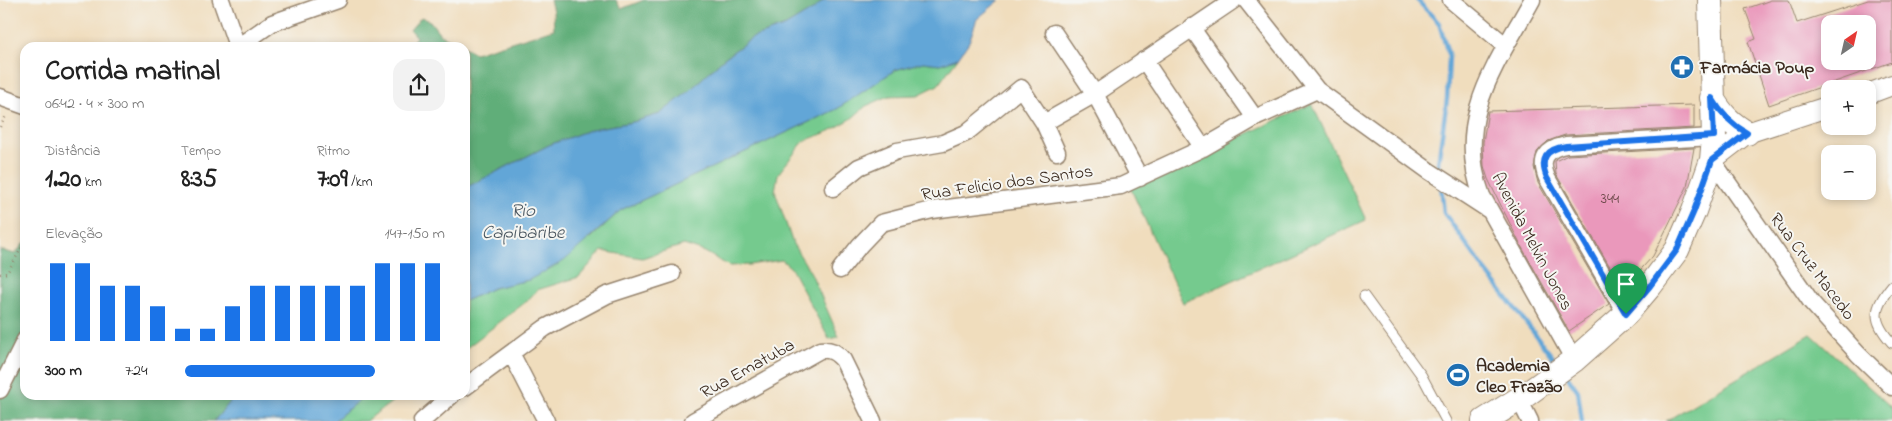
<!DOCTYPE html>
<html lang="pt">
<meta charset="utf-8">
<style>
:root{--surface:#fff;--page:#f2f2f2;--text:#222;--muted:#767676;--accent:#1a73e8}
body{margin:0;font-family:"Indie Flower",sans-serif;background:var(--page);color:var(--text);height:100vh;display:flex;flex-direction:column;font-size:19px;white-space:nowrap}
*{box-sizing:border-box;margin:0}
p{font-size:16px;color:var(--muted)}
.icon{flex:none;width:28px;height:28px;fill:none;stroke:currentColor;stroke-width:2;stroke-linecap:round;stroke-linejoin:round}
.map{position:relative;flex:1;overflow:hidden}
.side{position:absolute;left:20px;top:42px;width:450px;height:358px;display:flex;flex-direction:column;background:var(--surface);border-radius:15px;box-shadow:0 2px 8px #0003}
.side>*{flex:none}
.needle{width:32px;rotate:34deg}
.buttons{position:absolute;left:1821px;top:15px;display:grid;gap:10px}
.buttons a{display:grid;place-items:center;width:55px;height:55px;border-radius:10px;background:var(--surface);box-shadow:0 2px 8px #0003;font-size:25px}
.pin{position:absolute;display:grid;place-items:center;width:42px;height:42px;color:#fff;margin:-51px -21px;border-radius:50% 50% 50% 0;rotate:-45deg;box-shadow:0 0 5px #0007}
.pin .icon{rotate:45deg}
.round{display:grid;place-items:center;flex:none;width:52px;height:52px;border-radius:15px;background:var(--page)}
.overview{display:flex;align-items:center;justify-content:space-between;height:85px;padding:0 25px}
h1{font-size:28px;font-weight:700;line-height:38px}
.stats{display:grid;grid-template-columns:repeat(3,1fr);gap:8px;height:85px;padding:5px 25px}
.stats div{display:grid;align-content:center}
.stats b{font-size:25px;font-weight:700}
.stats small{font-size:14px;font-weight:400}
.stats p{font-size:14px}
.chart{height:140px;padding:10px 25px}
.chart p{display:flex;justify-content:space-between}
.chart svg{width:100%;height:90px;margin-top:5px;stroke:var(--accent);stroke-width:6}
ul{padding:0 25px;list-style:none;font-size:16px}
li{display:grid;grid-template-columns:80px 60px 1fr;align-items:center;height:38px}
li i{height:12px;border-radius:6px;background:var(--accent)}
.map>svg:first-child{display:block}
.green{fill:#75ca8e;stroke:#587a56}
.forest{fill:#60ae79;stroke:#4e6c4c}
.water{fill:#62a6d7;stroke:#4e687a}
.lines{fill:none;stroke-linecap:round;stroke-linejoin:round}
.stream{stroke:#62a6d7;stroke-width:4.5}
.building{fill:#ea98bb;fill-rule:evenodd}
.service-casing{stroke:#96846e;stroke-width:11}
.minor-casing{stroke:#96846e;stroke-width:19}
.tertiary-casing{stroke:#96846e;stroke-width:22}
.secondary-casing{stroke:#96846e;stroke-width:26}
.path{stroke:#96846e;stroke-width:2.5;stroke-dasharray:1 4;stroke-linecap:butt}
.service{stroke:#fff;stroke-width:9}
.minor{stroke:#fff;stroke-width:16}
.tertiary{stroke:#fff;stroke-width:20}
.secondary{stroke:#fff;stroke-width:24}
.route-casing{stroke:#fff;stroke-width:10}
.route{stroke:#1a73e8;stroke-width:6}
.labels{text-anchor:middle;stroke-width:4;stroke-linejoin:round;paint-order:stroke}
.number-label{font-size:15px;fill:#674645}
.poi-label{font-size:18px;font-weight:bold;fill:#3b2a1e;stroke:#f6f6f2;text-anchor:start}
.street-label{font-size:18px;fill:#3b2a1e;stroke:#f6f6f2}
.water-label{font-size:19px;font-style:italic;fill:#49555f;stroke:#f6f6f2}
</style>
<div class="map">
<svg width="1892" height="421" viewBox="0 0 1892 421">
<rect width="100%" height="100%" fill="#f6f6f2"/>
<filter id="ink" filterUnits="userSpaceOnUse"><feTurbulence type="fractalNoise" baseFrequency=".02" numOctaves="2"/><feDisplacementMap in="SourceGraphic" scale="10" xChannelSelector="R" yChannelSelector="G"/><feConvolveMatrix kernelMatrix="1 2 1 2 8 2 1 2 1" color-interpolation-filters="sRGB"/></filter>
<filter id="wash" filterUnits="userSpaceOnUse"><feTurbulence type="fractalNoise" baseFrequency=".0096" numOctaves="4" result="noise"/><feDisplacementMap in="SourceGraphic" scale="20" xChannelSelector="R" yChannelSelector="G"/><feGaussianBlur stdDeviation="1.12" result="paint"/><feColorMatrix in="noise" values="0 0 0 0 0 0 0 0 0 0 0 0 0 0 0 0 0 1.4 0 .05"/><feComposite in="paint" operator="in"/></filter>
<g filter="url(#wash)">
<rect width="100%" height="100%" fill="#f0ddbd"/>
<path class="green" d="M958,58L938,85L918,95L889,96L866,106L851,119L830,131L804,141L778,174L775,191L793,244L811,273L839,337L829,339L791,268L782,260L749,265L729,266L705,252L684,245L642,258L602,251L579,277L537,290L527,301L465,349V301L493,288L529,280L592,237L621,210L837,109L895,70L923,62L940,64Z
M1312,104L1366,220L1183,303L1130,187Z
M1811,334L1892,408V421H1666Z
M365,395H401L366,421H334Z"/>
<path class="forest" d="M550,0H616L621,9L644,0H824L814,9L786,26L752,38L723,59L688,92L660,114L633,122L592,129L549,145L465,188V48H407L416,37L410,30L421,17L430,21L440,34L475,53L554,29L553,11Z
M25,242V395H236L214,421H0V250L15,254Z"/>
<path class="water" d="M824,0H1000L977,19L969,42L958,58L940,64L923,62L895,70L837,109L621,210L564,261L529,280L493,288L465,301V188L549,145L592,129L633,122L660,114L688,92L723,59L752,38L786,26L814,9Z
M236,395H365L334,421H214Z"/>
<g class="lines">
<path class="stream" d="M1417,0L1439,23L1449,57L1447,99L1438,163L1439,172
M1441,185L1444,213L1485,270L1558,364
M1566,374L1578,391L1582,421"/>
</g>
<g id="blocks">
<path class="building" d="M1771,0H1789L1797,23L1868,0H1892V62L1769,105L1748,42L1756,39L1745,9ZM1830,24H1868V61H1830Z
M1694,105V128L1565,135L1548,141L1537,152L1534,167L1538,183L1609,304L1569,331L1520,244L1488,179L1484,166L1483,142L1488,111Z
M1694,148L1687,187L1653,256L1623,289L1556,174L1555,161L1568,155Z"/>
</g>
</g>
<g filter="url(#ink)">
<use href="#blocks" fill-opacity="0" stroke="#96846e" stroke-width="1"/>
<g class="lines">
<g class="service-casing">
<path id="service" d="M1892,285C1873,308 1871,320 1892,343
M1364,296L1422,376L1446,421"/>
</g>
<g class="minor-casing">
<path id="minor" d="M221,0L237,46
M1246,0L1317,90L1429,171L1489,210
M1451,0L1505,45
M1532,0C1497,64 1453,119 1482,196L1574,360
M1191,27L1255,118
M1054,33L1095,94L1140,178
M236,48L272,23L338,0
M1144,60L1203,148
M0,97L25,106
M1044,123L1095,94L1234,0
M1712,160L1812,303L1858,354L1892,387
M833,188L859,167L897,151L943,143L966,133L1021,88L1044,123L1057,152
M840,270L860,245L881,223L932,210L1121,186L1203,148L1255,118L1317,90
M1626,314L1547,178C1539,159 1546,149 1566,145L1714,137
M511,353L546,421
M465,387L545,328L607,295L672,274
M0,390L25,340
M1519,399L1530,421
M422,421L452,395
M693,421L820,350C831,349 836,352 843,360L873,421"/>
</g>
<g class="tertiary-casing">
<path id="tertiary" d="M1868,94L1892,85
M1712,160L1747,133L1830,106"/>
</g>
<g class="secondary-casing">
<path id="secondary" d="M1712,98C1721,114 1731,124 1747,133
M1484,421L1527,394L1574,360L1626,314L1650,286L1677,250L1694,211L1712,160L1714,137L1710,0"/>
</g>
<path class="path" d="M0,127L6,116
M0,274L7,273L25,242"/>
<use href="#service" class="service"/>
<use href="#minor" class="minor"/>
<use href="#tertiary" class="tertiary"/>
<use href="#secondary" class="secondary"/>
</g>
</g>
<g class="lines" filter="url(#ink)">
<g class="route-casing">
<path id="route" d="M1712,98C1721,114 1731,124 1747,133L1712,160L1694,211L1677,250L1650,286L1626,314L1547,178C1539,159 1546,149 1566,146L1714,136Z"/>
</g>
<use href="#route" class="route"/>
</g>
<defs>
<g id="pharmacy-disc" transform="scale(1.25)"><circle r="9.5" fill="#1f6fb2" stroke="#f6f6f2"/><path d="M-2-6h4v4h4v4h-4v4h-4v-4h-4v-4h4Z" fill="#fff"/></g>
<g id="stadium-disc" transform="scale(1.25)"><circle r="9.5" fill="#1f6fb2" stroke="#f6f6f2"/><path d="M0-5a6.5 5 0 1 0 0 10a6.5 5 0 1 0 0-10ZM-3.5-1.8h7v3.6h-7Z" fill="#fff"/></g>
</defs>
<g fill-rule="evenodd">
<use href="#pharmacy-disc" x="1682" y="67"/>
<use href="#stadium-disc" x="1458" y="375"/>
</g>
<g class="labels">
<g class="number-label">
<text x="1610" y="203">344</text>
</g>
<g class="poi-label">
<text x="1700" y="73">Farmácia Poup</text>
<text x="1476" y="371">Academia<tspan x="1476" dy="21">Cleo Frazão</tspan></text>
</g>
<g class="street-label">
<text transform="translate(1007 182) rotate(-8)" y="6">Rua Felicio dos Santos</text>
<text transform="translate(1533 241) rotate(62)" y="6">Avenida Melvin Jones</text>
<text transform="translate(1813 266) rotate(53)" y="6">Rua Cruz Macedo</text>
<text transform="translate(747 368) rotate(-29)" y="6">Rua Ematuba</text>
</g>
<g class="water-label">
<text x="523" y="216">Rio<tspan x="523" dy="22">Capibaribe</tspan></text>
</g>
</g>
</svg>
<div class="buttons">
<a><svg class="needle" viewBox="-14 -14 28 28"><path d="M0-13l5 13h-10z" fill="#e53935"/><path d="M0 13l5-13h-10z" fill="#767676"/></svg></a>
<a>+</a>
<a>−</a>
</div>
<div class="pin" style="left:1626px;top:314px;background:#1e9e55"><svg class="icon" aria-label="arrive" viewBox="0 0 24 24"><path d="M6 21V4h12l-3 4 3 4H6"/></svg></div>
<section class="side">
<div class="overview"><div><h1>Corrida matinal</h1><p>06:42 · 4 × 300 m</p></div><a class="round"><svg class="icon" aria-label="share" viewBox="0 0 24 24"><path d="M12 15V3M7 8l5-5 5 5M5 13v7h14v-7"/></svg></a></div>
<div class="stats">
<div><p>Distância</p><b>1.20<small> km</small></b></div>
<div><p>Tempo</p><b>8:35</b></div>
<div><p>Ritmo</p><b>7:09<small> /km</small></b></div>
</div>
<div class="chart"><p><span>Elevação</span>147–150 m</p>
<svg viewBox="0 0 160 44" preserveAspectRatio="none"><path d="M5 44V6M15 44V6M25 44V17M35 44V17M45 44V27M55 44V38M65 44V38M75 44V27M85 44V17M95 44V17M105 44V17M115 44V17M125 44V17M135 44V6M145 44V6M155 44V6"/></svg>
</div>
<ul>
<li><b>300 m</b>7:24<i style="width:73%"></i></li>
</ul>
</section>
</div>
